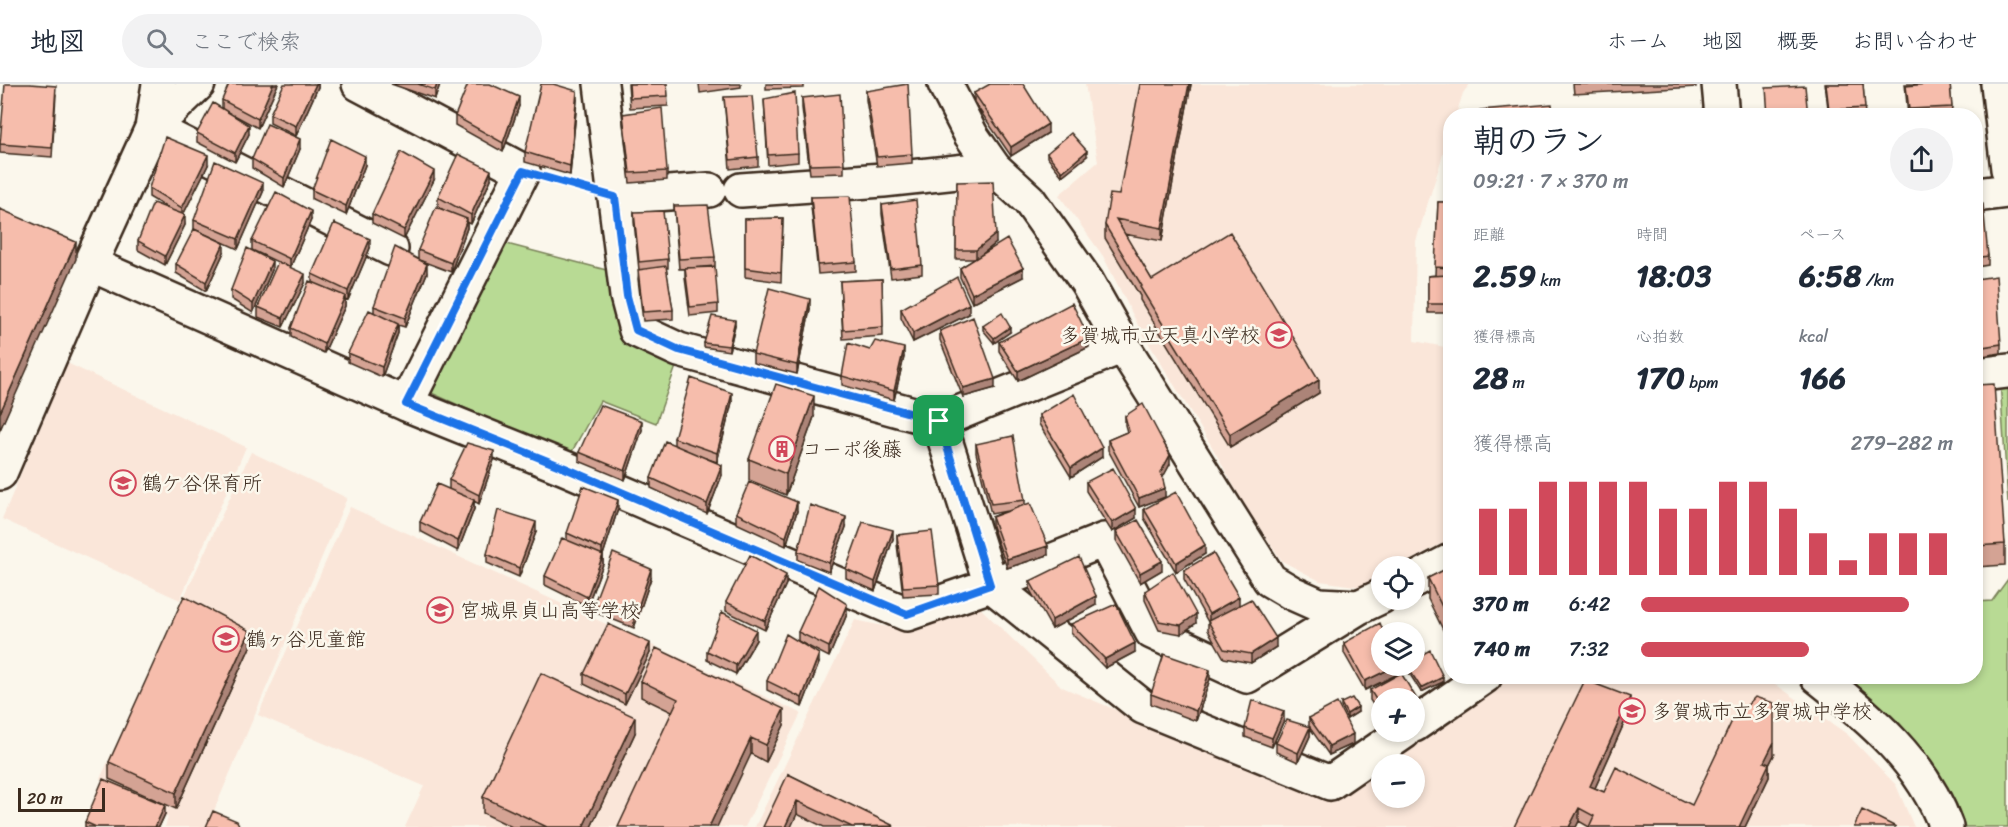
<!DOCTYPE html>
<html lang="ja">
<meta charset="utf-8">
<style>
:root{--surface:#fff;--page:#f2f2f3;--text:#1f2937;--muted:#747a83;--line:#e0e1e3;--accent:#d1495b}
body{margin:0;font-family:Sriracha,"Klee One",sans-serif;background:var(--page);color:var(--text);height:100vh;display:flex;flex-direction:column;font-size:22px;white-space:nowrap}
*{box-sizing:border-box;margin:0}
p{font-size:20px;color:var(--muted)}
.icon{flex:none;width:33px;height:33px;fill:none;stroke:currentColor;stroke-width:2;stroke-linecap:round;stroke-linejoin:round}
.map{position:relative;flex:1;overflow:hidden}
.side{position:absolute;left:1443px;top:24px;width:540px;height:576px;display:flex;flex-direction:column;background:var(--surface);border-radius:24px;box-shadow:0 3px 9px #0003}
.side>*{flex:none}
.tools{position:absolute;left:1371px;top:472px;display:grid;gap:12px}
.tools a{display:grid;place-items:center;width:54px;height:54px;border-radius:50%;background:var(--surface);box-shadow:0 3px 9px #0003;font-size:30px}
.scale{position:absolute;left:18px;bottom:15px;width:87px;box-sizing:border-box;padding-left:6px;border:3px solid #3b2a1e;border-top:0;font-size:16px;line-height:21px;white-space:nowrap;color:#3b2a1e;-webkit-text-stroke:4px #fbf7ec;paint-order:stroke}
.pin{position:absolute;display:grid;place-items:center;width:51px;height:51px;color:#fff;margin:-26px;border-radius:12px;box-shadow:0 3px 9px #0006}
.round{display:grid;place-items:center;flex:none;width:63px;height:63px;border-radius:32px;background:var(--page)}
.overview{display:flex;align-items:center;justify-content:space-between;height:102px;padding:0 30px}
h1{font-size:33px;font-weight:800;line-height:45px}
.metrics{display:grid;grid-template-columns:repeat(3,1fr);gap:9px;height:102px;padding:6px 30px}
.metrics div{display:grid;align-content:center}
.metrics b{font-size:30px;font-weight:800}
.metrics small{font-size:16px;font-weight:400}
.metrics p{font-size:16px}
.chart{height:168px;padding:12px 30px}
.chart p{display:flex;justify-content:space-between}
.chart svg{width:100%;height:108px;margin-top:6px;stroke:var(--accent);stroke-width:6}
ul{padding:0 30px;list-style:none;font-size:20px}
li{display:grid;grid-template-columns:96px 72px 1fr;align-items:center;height:45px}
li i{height:15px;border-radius:8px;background:var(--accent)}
header{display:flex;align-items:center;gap:36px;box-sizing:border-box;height:84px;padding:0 30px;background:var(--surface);border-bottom:2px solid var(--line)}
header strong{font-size:28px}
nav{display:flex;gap:33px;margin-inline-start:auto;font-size:21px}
.search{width:420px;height:54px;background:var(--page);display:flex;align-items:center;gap:15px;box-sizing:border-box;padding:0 21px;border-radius:33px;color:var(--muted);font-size:22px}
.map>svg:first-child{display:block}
.built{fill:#fae6d9;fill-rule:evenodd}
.green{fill:#b8da94;stroke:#7a8259;stroke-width:1.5}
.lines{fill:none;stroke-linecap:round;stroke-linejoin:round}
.street-casing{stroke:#3b2a1e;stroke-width:38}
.secondary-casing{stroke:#3b2a1e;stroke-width:38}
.path{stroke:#3b2a1e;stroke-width:4;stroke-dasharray:1.5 4.5;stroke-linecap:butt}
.street{stroke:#fbf7ec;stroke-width:33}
.secondary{stroke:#fbf7ec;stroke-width:33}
.wall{fill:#d4a394;stroke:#3b2a1e;stroke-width:1.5}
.shaded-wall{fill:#ac8478;stroke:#3b2a1e;stroke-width:1.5}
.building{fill:#f6bdac;stroke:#3b2a1e;stroke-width:1.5}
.route-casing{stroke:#fff;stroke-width:12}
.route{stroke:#1a73e8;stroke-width:8}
.labels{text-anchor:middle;stroke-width:5;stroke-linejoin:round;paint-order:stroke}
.poi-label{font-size:20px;fill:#3b2a1e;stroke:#fbf7ec;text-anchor:start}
</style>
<header>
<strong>地図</strong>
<div class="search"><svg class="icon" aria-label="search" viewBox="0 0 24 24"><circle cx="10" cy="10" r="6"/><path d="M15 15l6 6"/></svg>ここで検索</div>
<nav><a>ホーム</a><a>地図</a><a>概要</a><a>お問い合わせ</a></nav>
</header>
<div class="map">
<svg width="2008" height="743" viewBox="0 0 2008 743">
<rect width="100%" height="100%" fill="#fbf7ec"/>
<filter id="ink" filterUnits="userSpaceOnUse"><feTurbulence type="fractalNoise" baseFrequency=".0167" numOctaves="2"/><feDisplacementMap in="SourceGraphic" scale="12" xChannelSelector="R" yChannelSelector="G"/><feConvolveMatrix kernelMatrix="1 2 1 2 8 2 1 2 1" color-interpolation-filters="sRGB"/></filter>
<g filter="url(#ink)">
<path class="built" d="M1085,0H1470L1463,9L1456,31L1450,32V48L1416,157L1414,257L1450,264V455L1398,483H1382L1381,492L1362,503L1320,497L1282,477L1245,422L1211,361L1140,245L1103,172L1059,111L1098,78Z
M67,279L246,363L180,516L2,435Z
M251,368L347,414L207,743H165L168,733L100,695Z
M350,423L801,629L745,743H405L424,702L258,631Z
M976,520L1062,603L1177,652L1327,712L1491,600L1517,593H1765L1847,650L1896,701L1914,743H755L855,536L902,546ZM1382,681H1414V714H1382Z"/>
<path class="green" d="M503,159L610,187L679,274L656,339L600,317L570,371L427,307Z
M2008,296V419L2000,297Z
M2008,495V743H1965C1948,683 1889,635 1846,593L1976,592V518L1992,517Z"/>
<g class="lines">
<g class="street-casing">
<path id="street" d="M159,0L152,44L90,180L406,320L565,384L907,530L991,501L1104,456L1152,548L1247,592L1359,523
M198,0L152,44L391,165
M359,0L523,87L406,320
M601,0L627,212L636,246L679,266L939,337L1123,262
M945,0L971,51L994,84L1029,116L1087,198L1123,262L1270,496L1292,509L1319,521L1359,523L1382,512
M1719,0L1722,32
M1998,0L2008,85
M741,106L883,96L994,84
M1976,111L2008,107
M615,113L709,106
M1976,291L2008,287
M939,337L991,501L1143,623L1330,699L1404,648
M1414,496L1450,477
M1414,641L1485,592"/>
</g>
<g class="secondary-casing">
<path id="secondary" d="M0,389L90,180
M1817,592C1870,634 1923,678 1946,743"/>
</g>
<path class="path" d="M552,94L582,103"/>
<use href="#street" class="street"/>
<use href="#secondary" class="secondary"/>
</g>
<path class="wall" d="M278,0L258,44L234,31L249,50L235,78L197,58V49L222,24V16Z
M318,0V3L296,52L270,39V30Z
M391,0H440L435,15Z
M628,0H667L668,22L630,24Z
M699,0H741V3L700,9Z
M766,0H804V4L766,5Z
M1191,0L1162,157L1124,150L1152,196L1319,309L1230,363L1140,216V212L1105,154V141L1119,111Z
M1573,0H1696V3L1574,10Z
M1825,0H1863L1865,32H1829Z
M1905,0H1950L1952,28L1954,32H1908Z
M866,7L912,70V79L877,82L866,16Z
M974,9L1048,49L1011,72L974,18Z
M56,11L52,73L0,69V55Z
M724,13L758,73V82L730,85Z
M802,14L844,80V89L810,90L802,24Z
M764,15L798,69V78L768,81Z
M577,16L570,91L525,78V68Z
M519,22L503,68L455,41V32Z
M623,30L667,87V96L630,99L623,39Z
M300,65L284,103L252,84V75Z
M1047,69L1087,72L1062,92L1047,73Z
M208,81L183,131L185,141L165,181L138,166V157L169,125L149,113V104Z
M365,81L346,131L312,115V106Z
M491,95L471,140L467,138V144L451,188L422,177L427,189L405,243L398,241V249L382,293L348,278V269L374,228V222L418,175V166L444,126L438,123V113Z
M434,96L404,155L372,139V130Z
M957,98L996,159L979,173L1023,193L972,219L960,193V184L975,175H956Z
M263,108L238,165L194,145V136Z
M811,113L856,178V187L818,190L811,122Z
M1438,118H1450V229H1428V192L1435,191Z
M882,121L922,181V190L891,194L882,130Z
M1976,121L1988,172V181L1976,183Z
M674,122L715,173V182L679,185Z
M634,128L668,175V184H666L673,226V235L643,237L638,195L639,186L634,138Z
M783,134L781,198L745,193V135Z
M311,136L290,184L305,199L283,243L258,233V223L282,180L252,166V157Z
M370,164L348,216L345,215V222L324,269L291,253V244L312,199V190Z
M224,168L206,207L176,189V180Z
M685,184L718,220V229L690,232L685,194Z
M272,186L253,229L231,215V206Z
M882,195L883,252L843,255L840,197Z
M1976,195L2001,260V269L1976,273Z
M810,225L797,290L753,279V270Z
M901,225L969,230L913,258L901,234Z
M735,241L729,267L704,263V259Z
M983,242L1010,248L994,259L983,246Z
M940,247L995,304L963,313L940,256Z
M999,258L1089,263L1018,297L999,267Z
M870,266L904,273L894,316L842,301V292Z
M1976,301L2005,460V481L1976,483Z
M732,318L717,378L705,374L722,391L707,430L651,404V394L674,361V354Z
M1039,331L1102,373L1071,393L1039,340Z
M1125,332L1170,380L1162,394L1165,413L1139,423L1108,366V356L1127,348L1125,341Z
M814,333L786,411L749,396V375Z
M642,346L625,396L579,377V368Z
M976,360L1025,416V421L1048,471L1007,484L992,442V433L1007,427L991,430L976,369Z
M494,376L479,420L474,417V425L458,467L420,447V438L449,405V396Z
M1086,398L1136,434L1112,448L1086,407Z
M618,425L603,471V480L587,522L545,501V492L567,456V449Z
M1144,425L1205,470L1176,488L1144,434Z
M797,427L786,462L736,439V429Z
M846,443L829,488L798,476V467Z
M1116,447L1162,486L1140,499L1116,456Z
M536,448L519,493L487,479V470Z
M897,451L939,501V510L903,512L897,460Z
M893,455L875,507L846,494V485Z
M1450,483V560L1428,515V494Z
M1184,486L1239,521L1276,563L1251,579L1224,574L1208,546V538L1184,495Z
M651,494L634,544L594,528V519Z
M1030,497L1096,521L1052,545L1030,506Z
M786,500L765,546L726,527V518Z
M1145,507L1196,539L1181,550L1159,546L1145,516Z
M847,530L829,573L798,557V548Z
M1071,540L1135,568L1105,584L1071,549Z
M756,556L736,590L707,576V567Z
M1344,559L1398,582V590L1365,606L1344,569Z
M250,563L176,725L109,695V678Z
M650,569L625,620L584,600V590Z
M819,579L802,623L767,606V597Z
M1406,582H1414L1443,598L1421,608L1406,584Z
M1210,595L1196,637L1151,620V610Z
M641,597L784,641L766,678L672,628L641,613Z
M1370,606L1418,626L1382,615V634L1370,616Z
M1341,619L1358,628L1347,635L1341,623Z
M1630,626L1595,704L1604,708L1692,721L1774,671L1769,681V693L1745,743H1589L1579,737L1576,743H1514Z
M1309,634L1353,660L1329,671L1310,644V652L1298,678L1276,668V659L1309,643Z
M1284,636L1272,663L1245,653V644Z
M635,649L591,743H512L483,729V713Z
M788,690L894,743H824L797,730Z
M165,730L159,743H85V738Z"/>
<path class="shaded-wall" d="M273,0H278L258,44V35Z
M316,0H318V3L296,52V42Z
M437,0H440L435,15V6Z
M1189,0H1191L1162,157V144Z
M577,7V16L570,91V82Z
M519,13V22L503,68V59Z
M1048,40V49L1011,72V63Z
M249,41V50L235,78V69Z
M300,55V65L284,103V94Z
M1087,67V72L1062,92V88Z
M208,71V81L182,133V124Z
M365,72V81L346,131V122Z
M491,86V95L471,140V131Z
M434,87V96L404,155V146Z
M263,99V108L238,165V155Z
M311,127V136L290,184V175Z
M185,131V141L165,181V172Z
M467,135V144L451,188V179Z
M996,150V159L976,175V166Z
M370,155V164L348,216V207Z
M76,158V175L0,346V329Z
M224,159V168L206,207V198Z
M272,177V186L253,229V220Z
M427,180V189L405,243V234Z
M1023,184V193L972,219V210Z
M305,190V199L283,243V234Z
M345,212V222L324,269V260Z
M810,215V225L797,290V281Z
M969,220V230L913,258V249Z
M735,236V241L729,267V262Z
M398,240V249L382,293V283Z
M1010,243V248L994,259V254Z
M1089,254V263L1018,297V287Z
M904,264V273L894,316V307Z
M995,295V304L963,313V304Z
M1319,296V309L1230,363V350Z
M732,309V318L717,378V369Z
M814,312V333L786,411V390Z
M642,337V346L625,396V387Z
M1102,364V373L1071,393V384Z
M494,367V376L479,420V411Z
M1170,371V380L1161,397V388Z
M722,381V391L707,430V420Z
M1165,404V413L1139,423V414Z
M474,416V425L458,467V457Z
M618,416V425L602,474V465Z
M797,418V427L786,462V453Z
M1136,425V434L1112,448V439Z
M846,433V443L829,488V479Z
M536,438V448L519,493V484Z
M893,446V455L875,507V498Z
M1205,461V470L1176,488V479Z
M1048,462V471L1007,484V475Z
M603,471V480L587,522V513Z
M1162,477V486L1140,499V489Z
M651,485V494L634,544V535Z
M786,491V500L765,546V537Z
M1096,512V521L1052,545V536Z
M1239,513V522L1209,539V530Z
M847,520V530L829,573V563Z
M1196,530V539L1181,550V541Z
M756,546V556L736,590V581Z
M250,547V563L176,725V709Z
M1276,554V563L1251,579V570Z
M650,559V569L625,620V610Z
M1135,559V568L1105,584V575Z
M819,570V579L802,623V614Z
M1396,582H1398V590L1365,606V597Z
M1210,586V595L1196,637V627Z
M1443,593V598L1421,608V604Z
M1630,613V626L1590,715V702Z
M1418,617V626L1414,628V618Z
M1358,623V628L1347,635V630Z
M784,625V641L766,678V661Z
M1284,627V636L1272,663V654Z
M635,633V649L591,743H583Z
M1310,643V652L1298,678V669Z
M1353,650V660L1329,671V662Z
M751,654V670L717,743H709Z
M1774,658V671L1769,681V693L1745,743H1739L1764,678Z
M797,717V730L791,743H785Z
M165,721V730L159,743H155Z
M1579,724V737L1576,743H1569Z"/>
<path class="building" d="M5,0H30L56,2L52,64L0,60Z
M229,0H273L258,35L222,16Z
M284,0H316L296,42L270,30Z
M418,0H437L435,6Z
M468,0H490L519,13L503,59L455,32Z
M541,0H553L577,7L570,82L525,68Z
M629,0H667L668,12L630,14Z
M908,0L912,70L877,73L866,7Z
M990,0H1023L1048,40L1011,63L974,9Z
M1140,0H1189L1162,144L1116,135L1152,196L1230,148L1319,296L1230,350L1140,203L1142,202L1105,141L1110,110L1119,111Z
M1826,0H1863L1865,24L1829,26Z
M1927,0H1950L1952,23L1909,25L1906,2Z
M1805,2L1808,32H1768L1766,4Z
M795,9L798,69L768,71L764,15Z
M840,10L844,80L810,81L802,14Z
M752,12L758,73L730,76L724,13Z
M213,19L249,41L235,69L197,49Z
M1552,20L1553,32H1481L1480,26Z
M662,24L667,87L630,89L623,30Z
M1954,28V32H1920Z
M1862,30V32H1831Z
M267,40L300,55L284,94L252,75Z
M1071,49L1087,67L1062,88L1047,69Z
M165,53L208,71L182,124L149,104Z
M331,55L365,72L346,122L312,106Z
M401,68L434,87L404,146L372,130Z
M458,70L491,86L471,131L438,113Z
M215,77L263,99L238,155L194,136Z
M993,97L996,150L976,166H956L957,98Z
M276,108L311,127L290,175L252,157Z
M850,112L856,178L818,181L811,113Z
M916,116L922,181L891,185L882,121Z
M1438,118H1450V184L1435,183Z
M153,119L185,131L165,172L138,157Z
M1983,120L1988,172L1976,174V121Z
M708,121L715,173L679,175L674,122Z
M436,123L467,135L451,179L418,166Z
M0,125L76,158L0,329Z
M663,127L668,175L639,178L634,128Z
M783,134L781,189L745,184V135Z
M334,139L370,155L348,207L312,190Z
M194,145L224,159L206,198L176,180Z
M1007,155L1023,184L972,210L960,184Z
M395,163L427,180L405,234L374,222Z
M247,164L272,177L253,220L231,206Z
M278,178L305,190L283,234L258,223Z
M666,182L673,226L643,228L638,186Z
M715,183L718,220L690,223L685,184Z
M1450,191V220H1428V192Z
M1996,192L2001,260L1976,264V195Z
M957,193L969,220L913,249L901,225Z
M882,195L883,243L843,246L840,197Z
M309,197L345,212L324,260L291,244Z
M769,204L810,215L797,281L753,270Z
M1072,219L1089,254L1018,287L999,258Z
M369,226L398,240L382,283L348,269Z
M1002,229L1010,243L994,254L983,242Z
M712,232L735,236L729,262L704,259Z
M973,233L995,295L963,304L940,247Z
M875,257L904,264L894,307L842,292L848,259L870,266Z
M691,294L732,309L717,369L674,354Z
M776,300L814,312L786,390L749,375Z
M1994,300L2005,460L1976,462V301Z
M1074,310L1102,364L1071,384L1039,331Z
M1143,320L1170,371L1161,388L1165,404L1139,414L1108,356L1129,347L1125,332Z
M600,321L642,337L625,387L579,368Z
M1013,352L1025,416L991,420L976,360Z
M665,357L722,381L707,420L651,394Z
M467,359L494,367L479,411L449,396Z
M1113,384L1136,425L1112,439L1086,398Z
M749,398L797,418L786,453L736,429Z
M437,400L474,416L458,457L420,438Z
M583,402L618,416L602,465L567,449Z
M1176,408L1205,461L1176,479L1144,425Z
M1030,419L1048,462L1007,475L992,433Z
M810,421L846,433L829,479L798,467Z
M498,426L536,438L519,484L487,470Z
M1138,436L1162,477L1140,489L1116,447Z
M863,438L893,446L875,498L846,485Z
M932,447L939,501L903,503L897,451Z
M562,454L603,471L587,513L545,492Z
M613,469L651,485L634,535L594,519Z
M1213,469L1239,513L1209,530L1184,486Z
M750,471L786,491L765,537L726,518Z
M1079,473L1096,512L1052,536L1030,497Z
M1450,483V539L1428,494Z
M1173,488L1196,530L1181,541L1159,537L1145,507Z
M819,502L847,520L829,563L798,548Z
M184,512L250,547L176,709L109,678Z
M1251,515L1276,554L1251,570L1224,565L1208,537Z
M1116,520L1135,559L1105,575L1071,540Z
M722,528L756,546L736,581L707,567Z
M1380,539L1384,549H1382V582H1396L1365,597L1344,559Z
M608,540L650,559L625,610L584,590Z
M786,550L819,570L802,614L767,597Z
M656,564L784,625L766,661L751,654L709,743H618L678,615L641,597Z
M1430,566L1443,593L1421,604L1407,582H1414V575Z
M1164,570L1210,586L1196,627L1151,610Z
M541,589L635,633L583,743H547L483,713Z
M1401,589L1418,617L1414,618V615H1382V625L1370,606Z
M1585,596L1630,613L1590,702L1604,708L1616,683L1692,721L1732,637L1755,613L1774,619V658L1764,678L1769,680L1739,743H1589L1594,732L1579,724L1569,743H1514Z
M1352,614L1358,623L1347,630L1341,619Z
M1252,616L1284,627L1272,654L1245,644Z
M1337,619L1353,650L1329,662L1309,634Z
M1287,636L1310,643L1298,669L1276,659Z
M788,690L894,742L852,743L797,717L785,743H763Z
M103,695L165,721L155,743H96L85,738Z
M1862,726L1896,743H1854Z
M213,727L237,737L240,743H206Z"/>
</g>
<g class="lines" filter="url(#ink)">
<g class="route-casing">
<path id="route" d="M523,87L615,113L627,212L636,246L679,266L939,337L990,501L907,530L565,384L406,320Z"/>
</g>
<use href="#route" class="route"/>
</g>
<defs>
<g id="school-ring" transform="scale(1.35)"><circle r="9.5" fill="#fbf7ec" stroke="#d1495b" stroke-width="1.5"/><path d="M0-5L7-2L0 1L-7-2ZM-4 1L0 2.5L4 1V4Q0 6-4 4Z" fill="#d1495b"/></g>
<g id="building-ring" transform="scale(1.35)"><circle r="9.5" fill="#fbf7ec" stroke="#d1495b" stroke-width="1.5"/><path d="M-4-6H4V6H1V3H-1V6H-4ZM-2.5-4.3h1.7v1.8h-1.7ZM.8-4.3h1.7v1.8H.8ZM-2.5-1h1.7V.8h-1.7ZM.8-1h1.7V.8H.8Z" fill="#d1495b"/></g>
</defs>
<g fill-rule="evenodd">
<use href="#school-ring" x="1279" y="251"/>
<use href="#building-ring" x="782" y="365"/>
<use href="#school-ring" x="123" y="399"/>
<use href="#school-ring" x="440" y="526"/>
<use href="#school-ring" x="226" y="555"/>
<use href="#school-ring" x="1632" y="627"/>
</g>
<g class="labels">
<g class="poi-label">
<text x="1260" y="258" text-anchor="end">多賀城市立天真小学校</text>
<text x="802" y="372">コーポ後藤</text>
<text x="142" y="406">鶴ケ谷保育所</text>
<text x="460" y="533">宮城県貞山高等学校</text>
<text x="246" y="562">鶴ヶ谷児童館</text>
<text x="1652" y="634">多賀城市立多賀城中学校</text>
</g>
</g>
</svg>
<div class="tools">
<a><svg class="icon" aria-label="locate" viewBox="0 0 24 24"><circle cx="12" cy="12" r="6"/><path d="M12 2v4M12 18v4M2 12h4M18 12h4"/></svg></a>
<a><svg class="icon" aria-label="layers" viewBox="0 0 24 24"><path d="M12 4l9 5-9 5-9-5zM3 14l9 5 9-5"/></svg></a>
<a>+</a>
<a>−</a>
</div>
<div class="scale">20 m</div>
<div class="pin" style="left:939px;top:337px;background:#1e9e55"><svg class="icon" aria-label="arrive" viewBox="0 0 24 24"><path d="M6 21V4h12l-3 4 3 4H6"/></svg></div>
<section class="side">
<div class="overview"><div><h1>朝のラン</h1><p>09:21 · 7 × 370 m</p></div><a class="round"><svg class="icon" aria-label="share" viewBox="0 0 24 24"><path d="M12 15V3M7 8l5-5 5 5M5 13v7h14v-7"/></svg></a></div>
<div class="metrics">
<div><p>距離</p><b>2.59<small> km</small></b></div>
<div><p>時間</p><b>18:03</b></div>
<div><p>ペース</p><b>6:58<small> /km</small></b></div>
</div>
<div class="metrics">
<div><p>獲得標高</p><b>28<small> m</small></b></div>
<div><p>心拍数</p><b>170<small> bpm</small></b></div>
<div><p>kcal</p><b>166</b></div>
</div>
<div class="chart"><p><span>獲得標高</span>279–282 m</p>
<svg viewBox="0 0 160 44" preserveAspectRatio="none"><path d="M5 44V17M15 44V17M25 44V6M35 44V6M45 44V6M55 44V6M65 44V17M75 44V17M85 44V6M95 44V6M105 44V17M115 44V27M125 44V38M135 44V27M145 44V27M155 44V27"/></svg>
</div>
<ul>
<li><b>370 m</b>6:42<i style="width:86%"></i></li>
<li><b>740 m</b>7:32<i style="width:54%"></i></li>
</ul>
</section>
</div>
